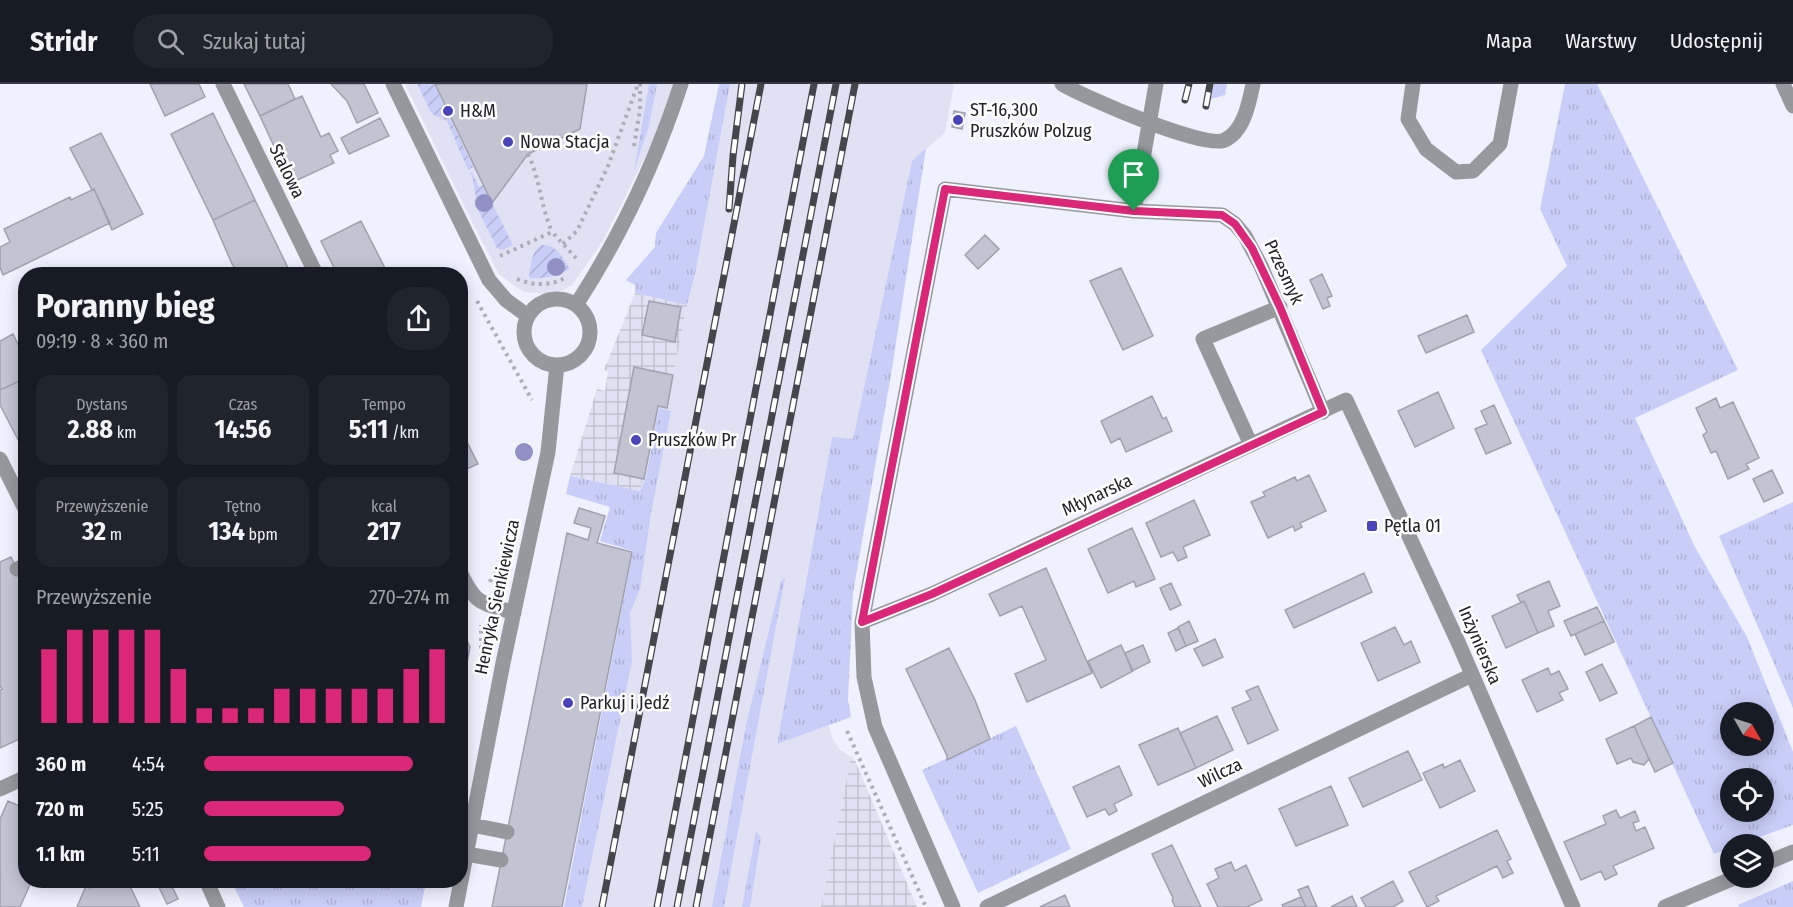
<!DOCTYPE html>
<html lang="pl">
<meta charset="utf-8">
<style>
:root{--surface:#171b24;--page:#20242c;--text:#f1f3f6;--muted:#9ea1a6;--line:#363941;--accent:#db2777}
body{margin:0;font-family:"Fira Sans Condensed",sans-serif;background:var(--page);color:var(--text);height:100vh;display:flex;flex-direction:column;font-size:22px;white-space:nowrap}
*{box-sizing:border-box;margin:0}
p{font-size:20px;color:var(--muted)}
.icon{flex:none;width:33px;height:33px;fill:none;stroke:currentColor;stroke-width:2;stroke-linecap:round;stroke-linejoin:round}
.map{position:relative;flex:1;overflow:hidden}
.panel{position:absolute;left:18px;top:183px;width:450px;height:621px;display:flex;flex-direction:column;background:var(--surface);border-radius:24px;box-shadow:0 3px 15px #0003}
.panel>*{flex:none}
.needle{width:39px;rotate:129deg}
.buttons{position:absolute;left:1720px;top:618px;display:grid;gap:12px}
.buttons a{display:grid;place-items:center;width:54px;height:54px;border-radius:50%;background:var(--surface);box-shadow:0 3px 15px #0003;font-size:30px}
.pin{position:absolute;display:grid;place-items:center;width:51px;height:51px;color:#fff;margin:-62px -26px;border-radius:50% 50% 50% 0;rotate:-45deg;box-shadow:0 0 6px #0007}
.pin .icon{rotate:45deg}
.round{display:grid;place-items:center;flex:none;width:63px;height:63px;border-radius:24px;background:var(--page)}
.head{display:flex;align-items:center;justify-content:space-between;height:102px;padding:0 18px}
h1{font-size:33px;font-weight:700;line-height:45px}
.metrics{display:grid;grid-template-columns:repeat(3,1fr);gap:9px;height:102px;padding:6px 18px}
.metrics div{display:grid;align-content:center;border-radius:15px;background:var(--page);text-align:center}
.metrics b{font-size:26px;font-weight:700}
.metrics small{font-size:16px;font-weight:400}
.metrics p{font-size:16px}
.chart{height:168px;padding:12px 18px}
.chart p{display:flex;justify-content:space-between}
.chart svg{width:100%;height:108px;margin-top:6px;stroke:var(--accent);stroke-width:6}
ul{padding:0 18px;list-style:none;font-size:20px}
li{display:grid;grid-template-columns:96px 72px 1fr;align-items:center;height:45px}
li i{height:15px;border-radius:8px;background:var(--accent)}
header{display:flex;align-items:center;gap:36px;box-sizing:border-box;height:84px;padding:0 30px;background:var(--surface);border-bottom:2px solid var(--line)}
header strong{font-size:28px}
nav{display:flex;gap:33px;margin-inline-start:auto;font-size:21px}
.search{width:420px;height:54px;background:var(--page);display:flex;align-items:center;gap:15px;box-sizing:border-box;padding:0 21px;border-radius:24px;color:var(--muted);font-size:22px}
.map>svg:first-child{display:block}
.built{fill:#e0e2f3}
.industrial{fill:url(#industrial-grid)}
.grass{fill:url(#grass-tufts);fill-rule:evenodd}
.garden{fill:url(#garden-furrows)}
.building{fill:#c2c4d2;stroke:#a0a1b0;stroke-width:1.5}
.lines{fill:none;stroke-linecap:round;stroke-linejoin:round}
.path{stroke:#acadb7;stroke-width:4;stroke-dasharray:3 4.5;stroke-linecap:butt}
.minor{stroke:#97989e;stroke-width:15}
.rail-casing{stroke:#45464c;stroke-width:7}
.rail{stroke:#fff;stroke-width:4.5;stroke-dasharray:14;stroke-linecap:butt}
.tree{fill:#9191c5}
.route-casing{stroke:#fff;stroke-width:12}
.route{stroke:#db2777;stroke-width:8}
.poi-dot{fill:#4b43b9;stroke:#fff;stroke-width:2}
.labels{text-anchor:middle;stroke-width:5;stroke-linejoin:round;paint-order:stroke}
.poi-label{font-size:18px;fill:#212227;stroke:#fff;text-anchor:start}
.street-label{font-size:18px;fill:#212227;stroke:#fff}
</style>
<header>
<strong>Stridr</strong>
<div class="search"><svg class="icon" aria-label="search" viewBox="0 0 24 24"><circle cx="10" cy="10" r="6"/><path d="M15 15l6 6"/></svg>Szukaj tutaj</div>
<nav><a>Mapa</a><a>Warstwy</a><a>Udostępnij</a></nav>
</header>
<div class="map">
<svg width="1793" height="823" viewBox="0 0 1793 823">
<defs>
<pattern id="industrial-grid" width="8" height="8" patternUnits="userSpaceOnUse" patternTransform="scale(1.5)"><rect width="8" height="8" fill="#e0e2f3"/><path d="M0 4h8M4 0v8" fill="none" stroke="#c0c2d0"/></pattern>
<pattern id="grass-tufts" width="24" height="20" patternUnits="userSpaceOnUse" patternTransform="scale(1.5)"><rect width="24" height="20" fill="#c9cef8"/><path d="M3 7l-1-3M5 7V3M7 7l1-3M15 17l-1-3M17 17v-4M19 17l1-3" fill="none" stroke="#acb1d5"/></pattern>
<pattern id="garden-furrows" width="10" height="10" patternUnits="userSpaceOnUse" patternTransform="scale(1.5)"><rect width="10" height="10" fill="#c9cef8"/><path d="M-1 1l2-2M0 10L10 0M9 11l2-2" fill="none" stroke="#acb1d5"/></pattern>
</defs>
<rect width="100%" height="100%" fill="#f0f1fe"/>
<path class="built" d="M405,0H674L652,59L603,157L572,201L561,207L551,210L525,208L513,201L499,190L470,134Z
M723,0H954L945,49L912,77L853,355L832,354L777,659L828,640L832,653L839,665L851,673L821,823H568L637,460L640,407L658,322L667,323L687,221Z"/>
<path class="industrial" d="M635,209L687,221L667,324L658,323L640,407L570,392L597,305L605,307L608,287L604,286Z
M851,673L854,674L917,823H821Z"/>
<path class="grass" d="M649,0H657L649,42L634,87Z
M719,0H730L695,190L687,221L635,209V201L626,196L655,163L656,149L704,72Z
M1214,0H1227L1225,11L1211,15Z
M1565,0H1597L1738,286L1635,334L1695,463L1747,553L1793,668V741L1740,760H1731V764L1714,770L1481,266L1567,182L1540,125ZM1731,628H1764V662H1731ZM1731,694H1764V728H1731Z
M926,64L892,285L853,509L848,616L851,633L777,660L832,353L853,355L912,77Z
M659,324L671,327L651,429L640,505L630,529L632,577L582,823H564L633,467L600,457L610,423L566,410L570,392L640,407L646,394Z
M1793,418V624L1719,452Z
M785,494L724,823H712L746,641L781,497Z
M1016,642L1071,765L978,809L922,686Z
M756,747L761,754L750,823H742Z
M231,797H426L421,823H244Z
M1793,797V823H1739L1738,821Z"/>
<path class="garden" d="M417,0H434L473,83L468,86L447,37L432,30Z
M472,88L479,103L483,101L513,161L503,166L497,164L478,126L472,91L469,90Z
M541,161C557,160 562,173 570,185C556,193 545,195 529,194C531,182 530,169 541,161Z"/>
<path class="building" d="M150,0H199L205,13L165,32Z
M244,0H288L295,15L260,32Z
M331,0H364L378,29L357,39L347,17Z
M435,0H587L580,45L528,70L492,119Z
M302,12L321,53L329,49L338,67L330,71L334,79L291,99L260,32Z
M954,27L965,29L962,45L952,43Z
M213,29L255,116L213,136L171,50Z
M380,34L389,52L349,70L341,54Z
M101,49L143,130L112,146L94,105L92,106L70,64Z
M94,105L110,139L3,191L0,183V163L10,158L4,145L70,113L71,116Z
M255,116L291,190H292H239L232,180L213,136Z
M361,137L388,190H337L321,157Z
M985,151L999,165L978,185L965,171Z
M1121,184L1153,252L1123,266L1090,197Z
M1322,190L1332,212L1327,214L1330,222L1323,225L1310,196Z
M649,217L681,223L675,258L642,251Z
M1467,231L1474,248L1426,269L1418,252Z
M13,250L26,277V294L0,306V257Z
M634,283L673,291L667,324L658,322L644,395L614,389Z
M26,294V366L24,367L0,321V306Z
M1438,308L1454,344L1415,363L1398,327Z
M1152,312L1163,335L1166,333L1172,347L1126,368L1120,354L1111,359L1101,337Z
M1716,314L1720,324L1733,318L1759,374L1746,380L1749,385L1728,395L1716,367L1711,369L1703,351L1707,348L1696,324Z
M1494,321L1511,359L1486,370L1475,345L1487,340L1481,327Z
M460,344L478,380L460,388Z
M1772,386L1783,409L1764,418L1753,395Z
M1309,391L1326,427L1300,439L1302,443L1295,447L1293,442L1268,454L1251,418L1265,412L1263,408L1295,393L1297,397Z
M1194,416L1210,451L1183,463L1187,473L1178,477L1173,468L1161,473L1146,439Z
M579,424L605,432L597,459L632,468L562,823H492L567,449L588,456L591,444L574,439Z
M1132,444L1155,495L1136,503L1134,497L1108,509L1088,465Z
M11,473L26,503V652L0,664V606L2,605L0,602V478Z
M1046,484L1092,589L1027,618L1015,590L1046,576L1022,522L1000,532L989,510Z
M1364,489L1372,508L1294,544L1285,526Z
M1549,497L1560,522L1548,527L1554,542L1538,549L1524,517L1521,519L1517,511Z
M1171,499L1181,521L1170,526L1160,504Z
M1524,517L1538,549L1506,564L1492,532Z
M1597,523L1604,537L1571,552L1564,537Z
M1189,537L1198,557L1186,562L1178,543Z
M1604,537L1614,558L1585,571L1575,550Z
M1395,543L1404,561L1411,557L1420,578L1378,597L1361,559Z
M1178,544L1186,562L1176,567L1168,549Z
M464,551L470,563L460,615V553Z
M1215,555L1223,573L1203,582L1194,565Z
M1121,561L1133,587L1101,604L1088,577Z
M1143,561L1150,578L1132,587L1125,569Z
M949,564L975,616L990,655L947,676V672L906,585Z
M1602,580L1617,609L1600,617L1586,588Z
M1548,584L1551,591L1559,587L1568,605L1559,609L1563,616L1537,628L1522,596Z
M1258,602L1278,646L1248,660L1232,624L1251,616L1246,607Z
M1217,632L1233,666L1196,684L1180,649Z
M1651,633L1673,679L1655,688L1634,642Z
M1634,642L1649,675L1644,681L1633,678L1631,674L1617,680L1606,655Z
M1178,644L1196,684L1158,701L1139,661Z
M1408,667L1422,696L1363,723L1349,694Z
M1460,676L1475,707L1440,724L1423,689L1443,680L1444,684Z
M1119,682L1132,711L1114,720L1117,727L1109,731L1105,725L1087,733L1073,703Z
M1331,702L1348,741L1296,762L1279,725Z
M8,717L26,725V796H32L20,823H0V735Z
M1616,726L1620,734L1635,727L1639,737L1633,739L1636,747L1645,743L1654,764L1613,782L1617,790L1605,796L1601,787L1581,796L1564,758L1606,740L1603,732Z
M1497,746L1511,775L1507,777L1513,789L1503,794L1497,782L1436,812L1439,817L1427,823L1409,788Z
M1172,761L1201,823H1175L1172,816L1173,814L1152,770Z
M1231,778L1235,787L1246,781L1262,816L1247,823H1218L1207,800L1219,794L1215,785Z
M93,796H127L140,823H77L86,802L90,804Z
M161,796H169L178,815L167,820L157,799Z
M1393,797L1403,817L1393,823H1366L1361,814Z
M1308,802L1317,823H1306L1298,806Z
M1065,811L1070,823H1040Z
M1352,812L1357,823H1331Z
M1301,813L1306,823H1283L1282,821Z"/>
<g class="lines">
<path class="path" d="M634,62L640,26V0
M528,70C540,95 541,123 552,148
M563,160L577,147L608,82L638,0
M500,172L552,148L577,175
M517,195C534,202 551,202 567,193
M477,217L532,316
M490,498L492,492L500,486
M481,572V541
M847,647L926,823"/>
<path class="minor" d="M223,0L316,190
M393,0L489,196L506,216L528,232
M1062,0C1084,13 1205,66 1225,56C1244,47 1249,19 1253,0
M1413,0L1408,35L1426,65L1456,88L1473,87L1500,60L1511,0
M1783,0L1793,22
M1134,127L1156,0
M524 248a33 33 0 1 1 66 0a33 33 0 1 1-66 0Z
M576,221C622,150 655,80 681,0
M1251,361L1203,255L1280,223
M0,375L26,427
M17,485L26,481
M460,488C477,522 479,517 514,529
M862,538L932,510L1346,316L1458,558L1573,823
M0,705L26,693
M472,741L507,748
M466,770L501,776
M1764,780L1793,768
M206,796L218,823
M456,823L503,579L548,368L557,281
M953,823L875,643L864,593L862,538L945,105L1134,127L1222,131L1235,140L1245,152L1261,182L1323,328
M987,823L1472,591
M1665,823L1734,794"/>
<g class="rail-casing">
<path id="rail" d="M1185,16L1189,0
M1206,22L1210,0
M729,125L733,72L742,0
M602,823L761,0
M657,823L814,0
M677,823L836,0
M696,823L855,0"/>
</g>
<use href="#rail" class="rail"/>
</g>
<g class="tree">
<circle cx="484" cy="119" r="9"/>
<circle cx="556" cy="183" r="9"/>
<circle cx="524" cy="368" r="9"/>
</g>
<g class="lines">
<g class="route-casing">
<path id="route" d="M945,105L1134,127L1222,131L1235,140L1252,164L1280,223L1323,328L932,510L862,538Z"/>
</g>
<use href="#route" class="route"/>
</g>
<g class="poi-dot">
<circle cx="448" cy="27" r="6"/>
<circle cx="958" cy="36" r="6"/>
<circle cx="508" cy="58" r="6"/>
<circle cx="636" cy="356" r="6"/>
<rect x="1366" y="436" width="12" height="12" rx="3"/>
<circle cx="568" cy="619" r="6"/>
</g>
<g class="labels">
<g class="poi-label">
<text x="970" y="32">ST-16,300<tspan x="970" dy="21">Pruszków Polzug</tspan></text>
<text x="460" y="33">H&amp;M</text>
<text x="520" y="64">Nowa Stacja</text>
<text x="648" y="362">Pruszków Pr</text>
<text x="1384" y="448">Pętla 01</text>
<text x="580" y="625">Parkuj i Jedź</text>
</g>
<g class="street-label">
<text transform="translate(287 87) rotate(64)" y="6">Stalowa</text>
<text transform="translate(1284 188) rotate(65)" y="6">Przesmyk</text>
<text transform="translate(1097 411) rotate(-25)" y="6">Młynarska</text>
<text transform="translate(497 513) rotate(-78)" y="6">Henryka Sienkiewicza</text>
<text transform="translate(1480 561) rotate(67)" y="6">Inżynierska</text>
<text transform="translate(1220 689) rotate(-26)" y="6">Wilcza</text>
</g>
</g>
</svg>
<div class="buttons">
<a><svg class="needle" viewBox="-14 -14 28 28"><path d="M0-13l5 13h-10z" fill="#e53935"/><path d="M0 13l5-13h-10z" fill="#9ea1a6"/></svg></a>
<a><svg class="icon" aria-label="locate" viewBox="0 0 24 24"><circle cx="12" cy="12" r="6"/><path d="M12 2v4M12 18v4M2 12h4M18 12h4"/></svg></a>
<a><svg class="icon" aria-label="layers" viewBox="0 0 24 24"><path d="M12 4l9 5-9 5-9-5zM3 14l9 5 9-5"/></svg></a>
</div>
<div class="pin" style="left:1134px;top:127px;background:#1e9e55"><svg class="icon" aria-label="arrive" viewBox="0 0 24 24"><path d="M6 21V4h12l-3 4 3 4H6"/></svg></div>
<section class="panel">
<div class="head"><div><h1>Poranny bieg</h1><p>09:19 · 8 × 360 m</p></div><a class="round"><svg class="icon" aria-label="share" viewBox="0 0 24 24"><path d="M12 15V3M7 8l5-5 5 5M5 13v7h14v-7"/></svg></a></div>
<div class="metrics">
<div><p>Dystans</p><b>2.88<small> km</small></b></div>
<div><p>Czas</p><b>14:56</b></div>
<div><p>Tempo</p><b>5:11<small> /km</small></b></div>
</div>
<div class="metrics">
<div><p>Przewyższenie</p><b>32<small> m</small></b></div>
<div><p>Tętno</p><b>134<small> bpm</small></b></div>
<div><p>kcal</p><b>217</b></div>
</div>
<div class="chart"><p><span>Przewyższenie</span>270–274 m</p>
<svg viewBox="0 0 160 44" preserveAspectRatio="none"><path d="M5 44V14M15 44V6M25 44V6M35 44V6M45 44V6M55 44V22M65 44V38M75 44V38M85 44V38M95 44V30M105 44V30M115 44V30M125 44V30M135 44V30M145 44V22M155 44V14"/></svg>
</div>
<ul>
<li><b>360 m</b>4:54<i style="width:85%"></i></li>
<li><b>720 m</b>5:25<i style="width:57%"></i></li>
<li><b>1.1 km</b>5:11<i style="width:68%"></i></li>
</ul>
</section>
</div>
